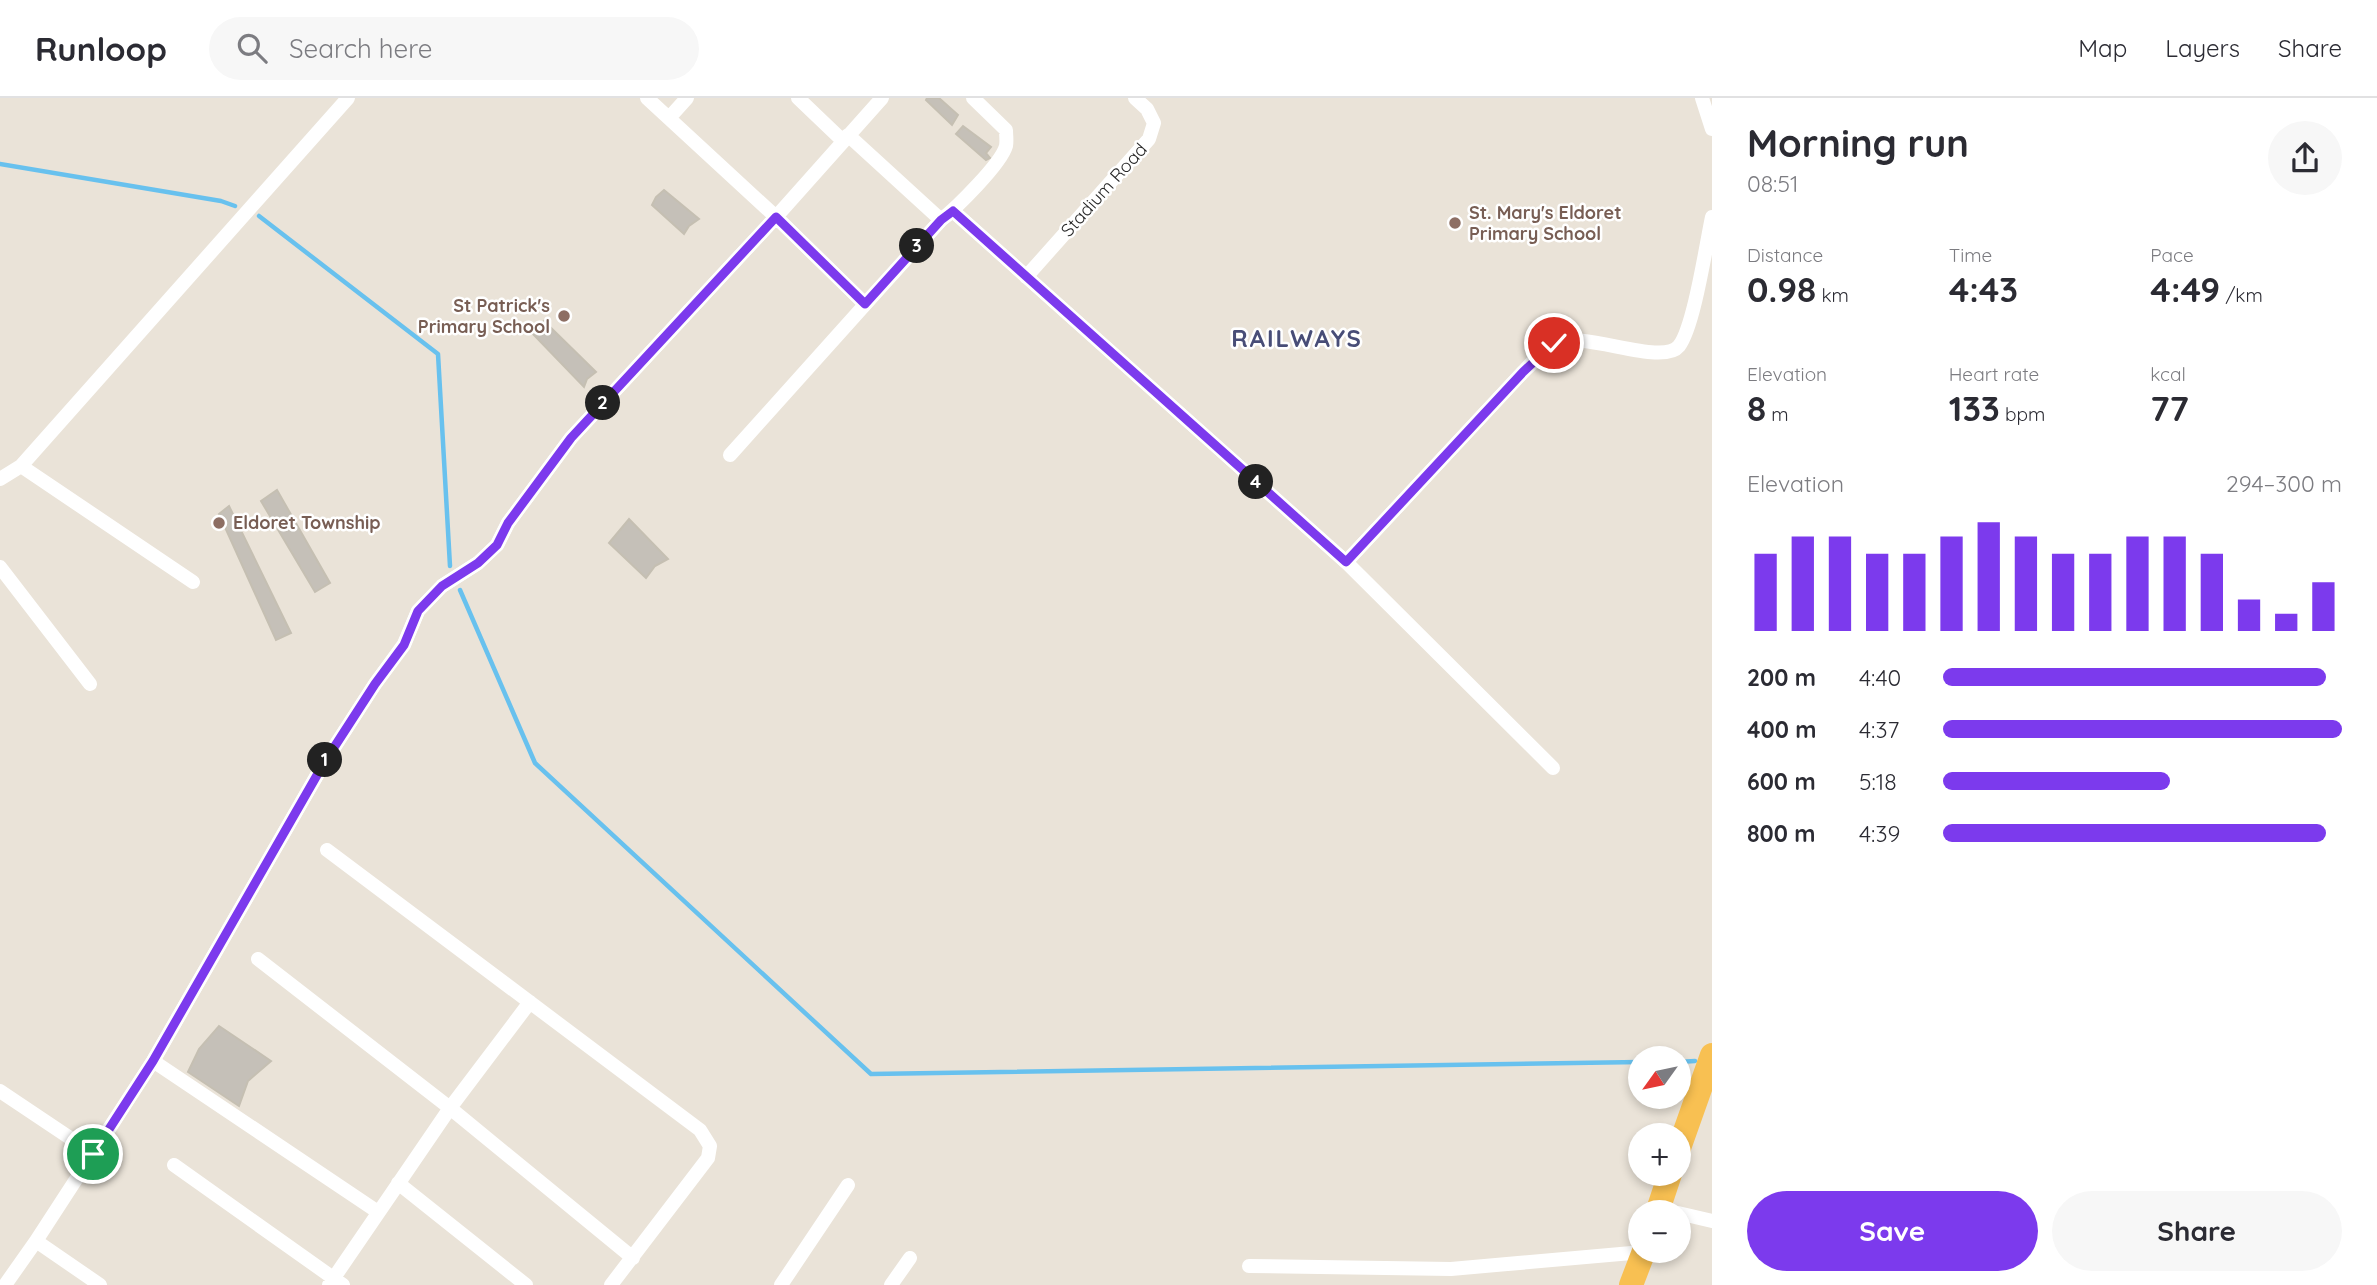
<!DOCTYPE html>
<meta charset="utf-8">
<style>
:root{--surface:#fff;--page:#f7f7f7;--text:#2b2b33;--muted:#7c7c81;--line:#e1e1e2;--accent:#7c3aed}
body{margin:0;font-family:Quicksand,sans-serif;background:var(--page);color:var(--text);height:100vh;display:flex;flex-direction:column;font-size:26px;white-space:nowrap}
*{box-sizing:border-box;margin:0}
p{font-size:23px;color:var(--muted)}
.icon{flex:none;width:38px;height:38px;fill:none;stroke:currentColor;stroke-width:2;stroke-linecap:round;stroke-linejoin:round}
.map{position:relative;flex:1;overflow:hidden}
.sheet{display:flex;flex-direction:column;background:var(--surface);width:665px}
.sheet>*{flex:none}
.needle{width:46px;rotate:237deg}
.controls{position:absolute;left:1628px;top:948px;display:grid;gap:14px}
.controls a{display:grid;place-items:center;width:63px;height:63px;border-radius:50%;background:var(--surface);box-shadow:0 4px 10px #0003;font-size:35px}
.pin{position:absolute;display:grid;place-items:center;width:60px;height:60px;color:#fff;margin:-30px;border:4px solid #fff;border-radius:50%;box-shadow:0 2px 7px #0007}
.km{position:absolute;width:35px;height:35px;margin:-18px;border-radius:50%;background:#222;color:#fff;font-size:19px;line-height:35px;text-align:center}
.round{display:grid;place-items:center;flex:none;width:74px;height:74px;border-radius:37px;background:var(--page)}
.head{display:flex;align-items:center;justify-content:space-between;height:119px;padding:0 35px}
h1{font-size:38px;font-weight:700;line-height:52px}
.figures{display:grid;grid-template-columns:repeat(3,1fr);gap:10px;height:119px;padding:7px 35px}
.figures div{display:grid;align-content:center}
.figures b{font-size:35px;font-weight:700}
.figures small{font-size:19px;font-weight:400}
.figures p{font-size:19px}
.chart{height:196px;padding:14px 35px}
.chart p{display:flex;justify-content:space-between}
.chart svg{width:100%;height:126px;margin-top:7px;stroke:var(--accent);stroke-width:6}
.cta{display:flex;gap:14px;margin-top:auto;padding:14px 35px}
.cta a{flex:1;height:80px;border-radius:42px;background:var(--accent);color:#fff;font-size:28px;font-weight:700;line-height:80px;text-align:center}
.cta a+a{background:var(--page);color:var(--text)}
ul{padding:0 35px;list-style:none;font-size:23px}
li{display:grid;grid-template-columns:112px 84px 1fr;align-items:center;height:52px}
li i{height:18px;border-radius:9px;background:var(--accent)}
header{display:flex;align-items:center;gap:42px;box-sizing:border-box;height:98px;padding:0 35px;background:var(--surface);border-bottom:2px solid var(--line)}
header strong{font-size:33px}
nav{display:flex;gap:38px;margin-inline-start:auto;font-size:24px}
.search{width:490px;height:63px;background:var(--page);display:flex;align-items:center;gap:18px;box-sizing:border-box;padding:0 24px;border-radius:38px;color:var(--muted);font-size:26px}
main{display:flex;flex:1;min-height:0}
.map>svg:first-child{display:block}
.lines{fill:none;stroke-linecap:round;stroke-linejoin:round}
.stream{stroke:#68c1ee;stroke-width:4.5}
.building{fill:#c5c0b8;stroke:#c5bfb2;stroke-width:2}
.minor{stroke:#fff;stroke-width:14}
.trunk{stroke:#f8c052;stroke-width:24}
.route-casing{stroke:#fff;stroke-width:14}
.route{stroke:#7c3aed;stroke-width:9}
.education-dot{fill:#8d6e63;stroke:#fff;stroke-width:2.5}
.labels{text-anchor:middle;stroke-width:5;stroke-linejoin:round;paint-order:stroke}
.street-label{font-size:18px;fill:#272727;stroke:#fff}
.education-label{font-size:18px;font-weight:bold;fill:#785e54;stroke:#fff;text-anchor:start}
.district-label{font-size:24px;font-weight:bold;letter-spacing:2px;fill:#484d77;stroke:#fff}
</style>
<header>
<strong>Runloop</strong>
<div class="search"><svg class="icon" aria-label="search" viewBox="0 0 24 24"><circle cx="10" cy="10" r="6"/><path d="M15 15l6 6"/></svg>Search here</div>
<nav><a>Map</a><a>Layers</a><a>Share</a></nav>
</header>
<main>
<div class="map">
<svg width="1712" height="1187" viewBox="0 0 1712 1187">
<rect width="100%" height="100%" fill="#eae3d8"/>
<g class="lines">
<path class="stream" d="M0,66L221,103L235,108
M259,118L438,256L450,468
M460,492L535,665L871,976L1640,964
M1678,964L1695,963"/>
</g>
<path class="building" d="M927,0H939L958,17L952,27L926,2Z
M963,28L991,49L986,55L990,60L986,62L956,36Z
M664,92L699,121L689,128L684,136L652,107L656,99Z
M544,223L596,274L587,281L584,289L532,235Z
M277,392L330,485L315,494L261,403Z
M229,408L291,535L276,542L219,416Z
M629,421L668,461L655,468L646,480L609,445Z
M219,928L271,963L248,983L239,1008L188,974L199,951Z"/>
<g class="lines">
<path class="minor" d="M647,0L776,119L865,206
M798,0L843,43
M1702,0L1712,31
M669,20L687,0
M848,37L941,122
M953,113L1346,464L1553,670
M1026,179L1149,41L1154,25L1147,11L1135,0
M730,357L941,122C956,110 1001,66 1006,48C1007,43 1006,37 1006,32L973,0
M21,368L193,484
M0,381L21,368L348,0
M1346,464L1523,274C1531,266 1545,248 1554,245C1584,232 1662,269 1679,248C1694,229 1706,147 1712,119
M0,469L90,586
M327,752L700,1032L710,1048L708,1060L611,1187
M258,861L450,1010L633,1160
M153,963L378,1114
M0,993L94,1056
M174,1067L343,1187
M398,1085L526,1187
M1678,1115L1712,1123
M36,1143L100,1187
M1249,1168L1451,1171L1643,1154
M5,1187L36,1143L153,963L324,665L375,586L404,546L418,513L442,488L478,465L497,447L508,425L571,340L776,119L882,0
M329,1187L450,1010L530,904
M781,1187L848,1087
M891,1187L910,1160"/>
<path class="trunk" d="M1678,1053L1712,957
M1657,1115L1670,1076
M1631,1187L1644,1153"/>
</g>
<g class="lines">
<g class="route-casing">
<path id="route" d="M93,1056L153,963L324,665L375,586L404,547L418,513L442,488L478,465L497,447L508,425L571,340L776,119L865,206L941,122L953,113L1346,464L1523,274L1554,245"/>
</g>
<use href="#route" class="route"/>
</g>
<g class="education-dot">
<circle cx="1455" cy="125" r="7"/>
<circle cx="564" cy="218" r="7"/>
<circle cx="219" cy="425" r="7"/>
</g>
<g class="labels">
<g class="street-label">
<text transform="translate(1104 92) rotate(-48)" y="6">Stadium Road</text>
</g>
<g class="education-label">
<text x="1469" y="121">St. Mary's Eldoret<tspan x="1469" dy="21">Primary School</tspan></text>
<text x="550" y="214" text-anchor="end">St Patrick's<tspan x="550" dy="21">Primary School</tspan></text>
<text x="233" y="431">Eldoret Township</text>
</g>
<g class="district-label">
<text x="1297" y="249">RAILWAYS</text>
</g>
</g>
</svg>
<div class="controls">
<a><svg class="needle" viewBox="-14 -14 28 28"><path d="M0-13l5 13h-10z" fill="#e53935"/><path d="M0 13l5-13h-10z" fill="#7c7c81"/></svg></a>
<a>+</a>
<a>−</a>
</div>
<div class="pin" style="left:93px;top:1056px;background:#1e9e55"><svg class="icon" aria-label="arrive" viewBox="0 0 24 24"><path d="M6 21V4h12l-3 4 3 4H6"/></svg></div>
<div class="pin" style="left:1554px;top:245px;background:#d93025"><svg class="icon" aria-label="check" viewBox="0 0 24 24"><path d="M5 12l5 5 9-10"/></svg></div>
<b class="km" style="left:325px;top:662px">1</b>
<b class="km" style="left:603px;top:305px">2</b>
<b class="km" style="left:917px;top:148px">3</b>
<b class="km" style="left:1256px;top:384px">4</b>
</div>
<section class="sheet">
<div class="head"><div><h1>Morning run</h1><p>08:51</p></div><a class="round"><svg class="icon" aria-label="share" viewBox="0 0 24 24"><path d="M12 15V3M7 8l5-5 5 5M5 13v7h14v-7"/></svg></a></div>
<div class="figures">
<div><p>Distance</p><b>0.98<small> km</small></b></div>
<div><p>Time</p><b>4:43</b></div>
<div><p>Pace</p><b>4:49<small> /km</small></b></div>
</div>
<div class="figures">
<div><p>Elevation</p><b>8<small> m</small></b></div>
<div><p>Heart rate</p><b>133<small> bpm</small></b></div>
<div><p>kcal</p><b>77</b></div>
</div>
<div class="chart"><p><span>Elevation</span>294–300 m</p>
<svg viewBox="0 0 160 44" preserveAspectRatio="none"><path d="M5 44V17M15 44V11M25 44V11M35 44V17M45 44V17M55 44V11M65 44V6M75 44V11M85 44V17M95 44V17M105 44V11M115 44V11M125 44V17M135 44V33M145 44V38M155 44V27"/></svg>
</div>
<ul>
<li><b>200 m</b>4:40<i style="width:96%"></i></li>
<li><b>400 m</b>4:37<i style="width:100%"></i></li>
<li><b>600 m</b>5:18<i style="width:57%"></i></li>
<li><b>800 m</b>4:39<i style="width:96%"></i></li>
</ul>
<div class="cta"><a>Save</a><a>Share</a></div>
</section>
</main>
